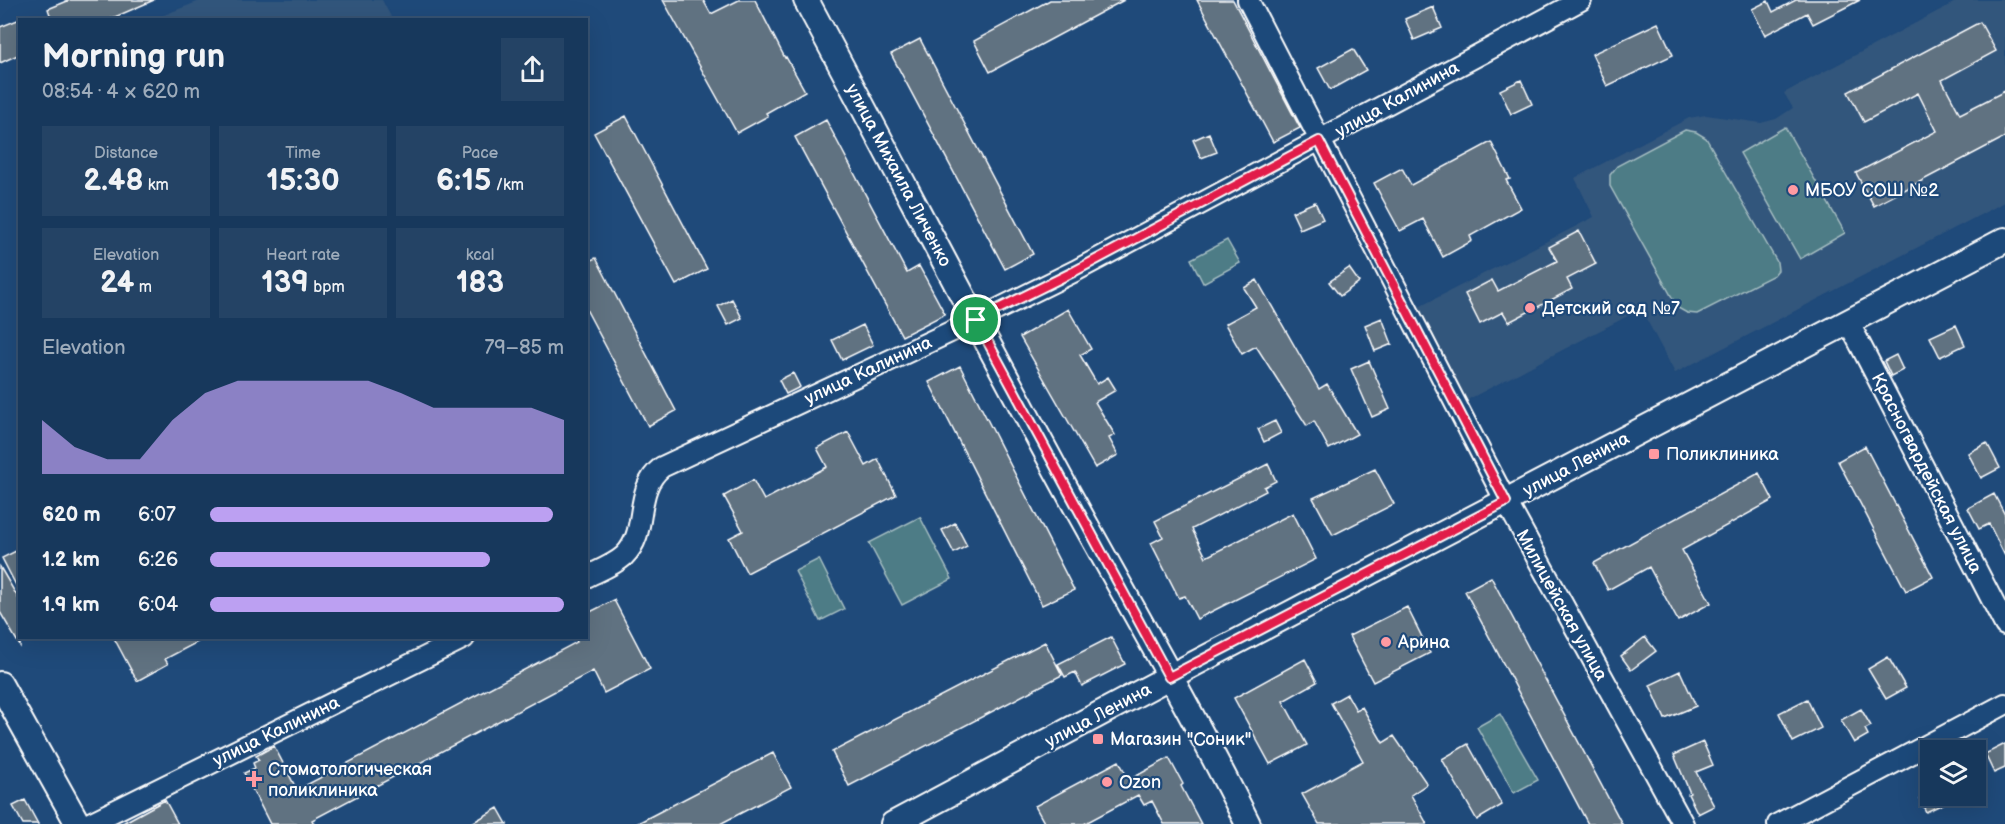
<!DOCTYPE html>
<meta charset="utf-8">
<style>
:root{--surface:#17385c;--page:#244365;--text:#f1f3f6;--muted:#9eacbb;--line:#365272;--accent:#bca0f2}
body{margin:0;font-family:"Balsamiq Sans",sans-serif;background:var(--page);color:var(--text);height:100vh;display:flex;flex-direction:column;font-size:22px;white-space:nowrap}
*{box-sizing:border-box;margin:0}
p{font-size:20px;color:var(--muted)}
.icon{flex:none;width:33px;height:33px;fill:none;stroke:currentColor;stroke-width:2;stroke-linecap:round;stroke-linejoin:round}
.map{position:relative;flex:1;overflow:hidden}
.panel{position:absolute;left:18px;top:18px;width:570px;height:621px;display:flex;flex-direction:column;background:var(--surface);border-radius:0px;box-shadow:0 6px 24px #0002,0 0 0 2px var(--line)}
.panel>*{flex:none}
.controls{position:absolute;left:1920px;top:740px;display:grid;gap:12px}
.controls a{display:grid;place-items:center;width:66px;height:66px;border-radius:0px;background:var(--surface);box-shadow:0 6px 24px #0002,0 0 0 2px var(--line);font-size:30px}
.pin{position:absolute;display:grid;place-items:center;width:51px;height:51px;color:#fff;margin:-26px;border:3px solid #fff;border-radius:50%;box-shadow:0 2px 6px #0007}
.round{display:grid;place-items:center;flex:none;width:63px;height:63px;border-radius:0px;background:var(--page)}
.summary{display:flex;align-items:center;justify-content:space-between;height:102px;padding:0 24px}
h1{font-size:33px;font-weight:700;line-height:45px}
.figures{display:grid;grid-template-columns:repeat(3,1fr);gap:9px;height:102px;padding:6px 24px}
.figures div{display:grid;align-content:center;border-radius:0px;background:var(--page);text-align:center}
.figures b{font-size:30px;font-weight:700}
.figures small{font-size:16px;font-weight:400}
.figures p{font-size:16px}
.chart{height:168px;padding:12px 24px}
.chart p{display:flex;justify-content:space-between}
.chart svg{width:100%;height:108px;margin-top:6px;fill:var(--accent);opacity:.7}
ul{padding:0 24px;list-style:none;font-size:20px}
li{display:grid;grid-template-columns:96px 72px 1fr;align-items:center;height:45px}
li i{height:15px;border-radius:8px;background:var(--accent)}
.map>svg:first-child{display:block}
.built{fill:#33567c}
.green{fill:#4d7c86;stroke:#a6bec2;stroke-width:1.5}
.building{fill:#617281;stroke:#fff;stroke-width:1.5}
.lines{fill:none;stroke-linecap:round;stroke-linejoin:round}
.minor-casing{stroke:#fff;stroke-width:24}
.major-casing{stroke:#fff;stroke-width:28}
.minor{stroke:#1f4a7a;stroke-width:20}
.major{stroke:#1f4a7a;stroke-width:24}
.route-casing{stroke:#fff;stroke-width:12}
.route{stroke:#e11d48;stroke-width:8}
.poi-dot{fill:#ff9aa2;stroke:#1f4a7a;stroke-width:2}
.labels{text-anchor:middle;stroke-width:4.5;stroke-linejoin:round;paint-order:stroke}
.street-label{font-size:18px;fill:#fff;stroke:#1f4a7a}
.poi-label{font-size:18px;fill:#fff;stroke:#1f4a7a;text-anchor:start}
</style>
<div class="map">
<svg width="2005" height="824" viewBox="0 0 2005 824">
<rect width="100%" height="100%" fill="#1f4a7a"/>
<filter id="ink" filterUnits="userSpaceOnUse"><feTurbulence type="fractalNoise" baseFrequency=".0167" numOctaves="2"/><feDisplacementMap in="SourceGraphic" scale="12" xChannelSelector="R" yChannelSelector="G"/><feConvolveMatrix kernelMatrix="1 2 1 2 8 2 1 2 1" color-interpolation-filters="sRGB"/></filter>
<g filter="url(#ink)">
<path class="built" d="M202,0H382L392,19H154Z
M1959,0H2005V202L1675,373L1641,309L1467,400L1419,307L1594,217L1575,178L1689,118L1706,115L1761,123L1776,119L1793,108L1784,93Z"/>
<path class="green" d="M1785,127L1845,233L1800,259L1740,153Z
M1685,130L1696,132L1706,138L1777,262L1778,270L1774,275L1697,314L1687,313L1678,308L1610,186V175L1617,166Z
M1227,240L1240,263L1203,283L1191,259Z
M920,517L952,579L902,605L869,543Z
M819,559L844,609L820,621L795,571Z
M1500,714L1538,780L1514,793L1477,727Z"/>
<path class="building" d="M70,0H154L108,20H52L48,9Z
M663,0H703L711,14L739,0H755L785,58L786,57L805,91L766,113L768,116L737,133Z
M1050,0H1124L990,72L974,41Z
M1197,0H1233L1300,128L1273,142Z
M1796,0H1860L1813,24L1807,13L1765,35L1752,9L1768,1L1773,12Z
M1433,7L1442,28L1414,40L1405,19Z
M20,19V54L0,63V27Z
M1980,22L1996,51L1942,80L1960,114L2005,91V137L1874,206L1856,173L1937,131L1918,93L1864,122L1848,92Z
M1658,23L1673,55L1607,86L1592,54Z
M920,39L1033,254L1005,269L891,54Z
M1353,49L1366,70L1330,90L1318,68Z
M1521,80L1532,104L1511,114L1500,90Z
M626,116L707,269L676,285L594,133Z
M826,120L907,273L919,266L945,314L902,336L795,137Z
M1209,133L1217,152L1201,158L1193,140Z
M1491,142L1510,179L1506,180L1521,208L1470,236L1472,241L1443,257L1423,219L1400,231L1374,183L1402,168L1411,185Z
M1315,202L1323,219L1300,229L1292,212Z
M1579,231L1596,264L1567,279L1572,289L1509,322L1503,312L1480,324L1465,294L1492,280L1498,291L1557,261L1549,247Z
M596,258L676,411L648,426L586,309V262Z
M1349,268L1359,282L1340,296L1329,282Z
M1257,280L1319,389L1327,384L1357,434L1329,449L1314,421L1307,426L1256,346L1242,354L1225,324L1256,307L1244,288Z
M732,299L742,318L728,325L718,306Z
M1068,309L1091,349L1080,355L1097,384L1108,377L1116,390L1095,402L1115,435L1109,438L1118,455L1095,468L1020,337Z
M1382,318L1392,344L1375,351L1365,325Z
M863,325L873,345L842,360L832,340Z
M1956,325L1965,345L1940,357L1930,337Z
M1896,355L1903,370L1891,376L1884,361Z
M1369,361L1390,409L1372,417L1351,369Z
M960,366L1074,590L1042,605L929,382Z
M793,373L800,387L786,394L779,380Z
M1275,421L1281,433L1264,442L1258,429Z
M848,432L866,466L878,459L896,495L747,573L729,538L743,531L724,496L753,480L764,500L827,467L817,448Z
M1987,443L2000,468L1981,478L1968,453Z
M1865,446L1933,577L1906,591L1838,461Z
M1268,464L1276,481L1264,487L1266,491L1192,529L1206,557L1293,513L1316,559L1197,619L1185,596L1179,598L1151,543L1163,537L1155,521Z
M1375,469L1394,504L1333,535L1313,498Z
M1759,473L1773,500L1682,550L1711,603L1678,621L1649,567L1608,590L1594,563Z
M1994,494L2005,515V556L1989,524L1979,529L1968,508Z
M955,523L967,546L954,553L942,530Z
M20,549V593L2,558Z
M0,567L20,601V646L0,612Z
M1491,577L1622,824H1588L1465,591Z
M614,600L650,669L604,693L593,671L312,820L314,824H270L244,773L255,768L253,763L259,760L256,756L274,746L297,790L577,642L575,638H586V614Z
M1407,607L1430,653L1373,682L1349,636Z
M1111,637L1125,664L1082,686L1075,672L1065,677L1058,664Z
M1645,637L1656,651L1631,670L1621,656Z
M114,638H205L165,659L168,664L137,681Z
M1045,642L1062,675L849,786L832,752Z
M1888,657L1906,688L1886,699L1868,669Z
M1305,659L1317,682L1283,701L1307,745L1270,764L1234,698Z
M1680,671L1696,706L1665,719L1650,685Z
M1347,694L1356,710L1362,707L1383,743L1394,736L1427,784L1411,795L1427,824H1319L1302,794L1363,761L1331,703Z
M1807,699L1821,728L1793,742L1779,713Z
M1861,709L1871,726L1865,729L1868,735L1854,743L1841,720Z
M1703,742L1713,765L1696,772L1714,806L1698,814L1688,794L1690,793L1674,755Z
M1468,744L1502,805L1477,820L1442,759Z
M2005,744V768L1994,773L1985,754Z
M773,753L791,787L720,824H636Z
M1169,758L1183,784L1181,786L1201,824H1164L1152,801L1144,805L1138,795L1084,824H1045L1035,806L1119,761L1129,780Z
M1928,795H1962L1926,812L1920,799Z
M25,800L38,824H23L13,806Z
M165,800L178,824H121Z
M498,808L507,824H470Z"/>
<g class="lines">
<g class="minor-casing">
<path id="minor" d="M1248,0L1501,492L1683,824
M1848,321L2005,625
M586,577C598,571 614,565 624,556C650,531 632,491 662,467L976,320L1075,271L1581,0
M88,824L464,638
M1778,824L2005,704"/>
</g>
<g class="major-casing">
<path id="major" d="M806,0C895,166 981,333 1071,498C1131,606 1193,714 1248,824
M0,684L78,824
M893,824L1169,677L2005,240"/>
</g>
<use href="#minor" class="minor"/>
<use href="#major" class="major"/>
</g>
</g>
<g class="lines" filter="url(#ink)">
<g class="route-casing">
<path id="route" d="M1319,141L1506,502L1169,677L976,320L1075,271Z"/>
</g>
<use href="#route" class="route"/>
</g>
<g class="poi-dot">
<circle cx="1793" cy="190" r="6"/>
<circle cx="1530" cy="308" r="6"/>
<rect x="1648" y="448" width="12" height="12" rx="3"/>
<circle cx="1386" cy="642" r="6"/>
<rect x="1092" y="733" width="12" height="12" rx="3"/>
<path d="M251 770h6v6h6v6h-6v6h-6v-6h-6v-6h6z"/>
<circle cx="1107" cy="782" r="6"/>
</g>
<g class="labels">
<g class="street-label">
<text transform="translate(1397 99) rotate(-29)" y="6">улица Калинина</text>
<text transform="translate(899 175) rotate(62)" y="6">улица Михаила Личенко</text>
<text transform="translate(868 370) rotate(-25)" y="6">улица Калинина</text>
<text transform="translate(1576 464) rotate(-28)" y="6">улица Ленина</text>
<text transform="translate(1927 473) rotate(63)" y="6">Красногвардейская улица</text>
<text transform="translate(1562 605) rotate(61)" y="6">Милицейская улица</text>
<text transform="translate(1098 715) rotate(-28)" y="6">улица Ленина</text>
<text transform="translate(276 731) rotate(-26)" y="6">улица Калинина</text>
</g>
<g class="poi-label">
<text x="1805" y="196">МБОУ СОШ №2</text>
<text x="1542" y="314">Детский сад №7</text>
<text x="1666" y="460">Поликлиника</text>
<text x="1398" y="648">Арина</text>
<text x="1110" y="745">Магазин "Соник"</text>
<text x="268" y="775">Стоматологическая<tspan x="268" dy="21">поликлиника</tspan></text>
<text x="1119" y="788">Ozon</text>
</g>
</g>
</svg>
<div class="controls">
<a><svg class="icon" aria-label="layers" viewBox="0 0 24 24"><path d="M12 4l9 5-9 5-9-5zM3 14l9 5 9-5"/></svg></a>
</div>
<div class="pin" style="left:976px;top:320px;background:#1e9e55"><svg class="icon" aria-label="arrive" viewBox="0 0 24 24"><path d="M6 21V4h12l-3 4 3 4H6"/></svg></div>
<section class="panel">
<div class="summary"><div><h1>Morning run</h1><p>08:54 · 4 × 620 m</p></div><a class="round"><svg class="icon" aria-label="share" viewBox="0 0 24 24"><path d="M12 15V3M7 8l5-5 5 5M5 13v7h14v-7"/></svg></a></div>
<div class="figures">
<div><p>Distance</p><b>2.48<small> km</small></b></div>
<div><p>Time</p><b>15:30</b></div>
<div><p>Pace</p><b>6:15<small> /km</small></b></div>
</div>
<div class="figures">
<div><p>Elevation</p><b>24<small> m</small></b></div>
<div><p>Heart rate</p><b>139<small> bpm</small></b></div>
<div><p>kcal</p><b>183</b></div>
</div>
<div class="chart"><p><span>Elevation</span>79–85 m</p>
<svg viewBox="0 0 160 44" preserveAspectRatio="none"><path d="M0 44V22L10 33L20 38L30 38L40 22L50 11L60 6L70 6L80 6L90 6L100 6L110 11L120 17L130 17L140 17L150 17L160 22V44z"/></svg>
</div>
<ul>
<li><b>620 m</b>6:07<i style="width:97%"></i></li>
<li><b>1.2 km</b>6:26<i style="width:79%"></i></li>
<li><b>1.9 km</b>6:04<i style="width:100%"></i></li>
</ul>
</section>
</div>
